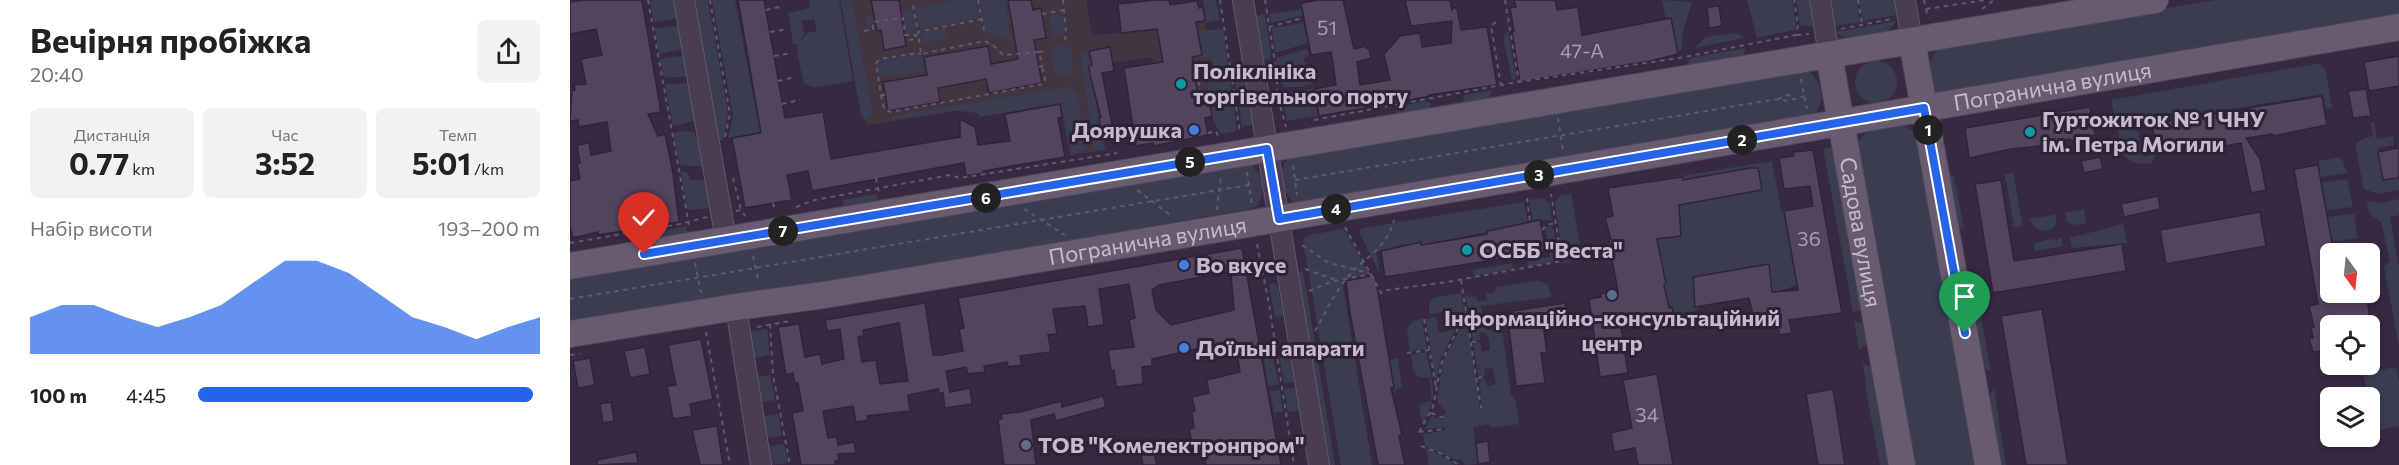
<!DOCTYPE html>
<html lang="uk">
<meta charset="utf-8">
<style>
:root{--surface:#fff;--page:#f2f2f2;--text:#222;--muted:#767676;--accent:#2563eb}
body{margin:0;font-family:Commissioner,sans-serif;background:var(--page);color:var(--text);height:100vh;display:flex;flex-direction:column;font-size:22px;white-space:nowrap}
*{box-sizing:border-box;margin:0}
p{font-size:20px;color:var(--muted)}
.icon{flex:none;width:33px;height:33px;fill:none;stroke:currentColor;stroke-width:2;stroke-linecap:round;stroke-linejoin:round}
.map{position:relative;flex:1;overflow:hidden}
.side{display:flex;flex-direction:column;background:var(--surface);width:570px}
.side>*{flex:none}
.needle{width:39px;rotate:165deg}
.controls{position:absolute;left:1750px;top:243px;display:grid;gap:12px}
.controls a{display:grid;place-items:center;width:60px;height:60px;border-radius:9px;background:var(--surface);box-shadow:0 3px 9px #0003;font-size:30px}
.pin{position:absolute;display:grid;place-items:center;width:51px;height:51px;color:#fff;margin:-62px -26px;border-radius:50% 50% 50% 0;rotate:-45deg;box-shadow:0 0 6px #0007}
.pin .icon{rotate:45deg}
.km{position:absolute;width:30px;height:30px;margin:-15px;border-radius:50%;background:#222;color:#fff;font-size:16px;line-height:30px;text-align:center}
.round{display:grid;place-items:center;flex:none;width:63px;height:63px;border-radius:9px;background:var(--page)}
.summary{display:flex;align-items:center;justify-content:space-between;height:102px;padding:0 30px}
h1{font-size:33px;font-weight:700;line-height:45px}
.figures{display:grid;grid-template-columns:repeat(3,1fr);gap:9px;height:102px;padding:6px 30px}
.figures div{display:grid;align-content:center;border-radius:9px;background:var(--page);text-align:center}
.figures b{font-size:30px;font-weight:700}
.figures small{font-size:16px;font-weight:400}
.figures p{font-size:16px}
.chart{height:168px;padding:12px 30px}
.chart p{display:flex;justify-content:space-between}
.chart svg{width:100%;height:108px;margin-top:6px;fill:var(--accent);opacity:.7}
ul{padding:0 30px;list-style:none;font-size:20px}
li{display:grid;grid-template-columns:96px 72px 1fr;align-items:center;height:45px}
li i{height:15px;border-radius:8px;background:var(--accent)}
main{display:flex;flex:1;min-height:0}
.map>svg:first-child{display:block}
.medical{fill:#423540}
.green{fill:#3a3d52}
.building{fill:#53435e;stroke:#302438;stroke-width:1.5;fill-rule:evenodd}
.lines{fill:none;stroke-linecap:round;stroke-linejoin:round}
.minor-casing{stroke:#64586b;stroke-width:22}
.major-casing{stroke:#4f4457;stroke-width:28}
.path{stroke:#5d596e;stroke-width:2;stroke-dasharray:4.5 4.5;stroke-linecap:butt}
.minor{stroke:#493d51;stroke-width:20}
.major{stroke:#685b70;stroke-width:26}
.route-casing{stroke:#fff;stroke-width:12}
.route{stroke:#2563eb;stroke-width:8}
.culture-dot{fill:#0f9aa8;stroke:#2e2236;stroke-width:2}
.shop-dot{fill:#3f7fe0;stroke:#2e2236;stroke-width:2}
.service-dot{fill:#5c6f8a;stroke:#2e2236;stroke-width:2}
.labels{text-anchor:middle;stroke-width:6;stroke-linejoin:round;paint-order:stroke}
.number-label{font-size:20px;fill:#a89cb0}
.poi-label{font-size:22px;font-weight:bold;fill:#c5bacb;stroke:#2e2236;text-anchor:start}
.street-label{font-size:22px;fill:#c5bacb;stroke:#2e2236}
</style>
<main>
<section class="side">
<div class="summary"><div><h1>Вечірня пробіжка</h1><p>20:40</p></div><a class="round"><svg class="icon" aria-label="share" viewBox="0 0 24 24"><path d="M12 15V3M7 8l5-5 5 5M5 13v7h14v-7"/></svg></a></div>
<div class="figures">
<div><p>Дистанція</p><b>0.77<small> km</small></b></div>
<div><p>Час</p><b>3:52</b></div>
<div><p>Темп</p><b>5:01<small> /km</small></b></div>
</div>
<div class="chart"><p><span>Набір висоти</span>193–200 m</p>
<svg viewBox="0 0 160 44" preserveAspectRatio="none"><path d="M0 44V29L10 24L20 24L30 29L40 33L50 29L60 24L70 15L80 6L90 6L100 11L110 20L120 29L130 33L140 38L150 33L160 29V44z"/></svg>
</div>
<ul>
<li><b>100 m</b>4:45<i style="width:98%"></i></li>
</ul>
</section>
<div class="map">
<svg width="1829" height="465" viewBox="0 0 1829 465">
<rect width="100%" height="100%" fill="#372941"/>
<path class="medical" d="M270,0H516L522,35L551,33L635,21L644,84L637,86L642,116L603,123L590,97L582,57L519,66L536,150L500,155L490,104L410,117L408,113L386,111L298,125L291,115Z"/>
<path class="green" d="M80,0H107L110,18L84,22Z
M120,0H138L158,113L153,140L144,141Z
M142,0H165L190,132L158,138L163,115Z
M239,0H269L283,81L245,87L234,84L226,47L237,33L247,31L244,19L232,21L234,34L228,44H223L218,13L240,8Z
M271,0H282L302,112L299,118L295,120L291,115Z
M391,0H406L409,17L350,30L346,8Z
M409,0H435L440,37L444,38V42L415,31Z
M633,0H646L650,20L636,23Z
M1092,0L1122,2L1114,28L1111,51L1107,52L1096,19Z
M1177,0H1222L1226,25L1224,30L1187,38Z
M1226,0H1239L1243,27L1230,25Z
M1259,0H1287L1290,22L1264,26Z
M1289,0H1326L1327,15L1293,21Z
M1645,0H1829V18L1366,93C1354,76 1357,56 1375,45Z
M342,9L346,34L336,33L333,17L301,21L302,28L297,29L295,19L298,16Z
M732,9L733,15L701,23L699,14Z
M492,13L494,35L483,37L479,15Z
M695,14L701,55L699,59L694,60L687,16Z
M1326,21C1317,40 1281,45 1266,32Z
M733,23L738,43L705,53L702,28Z
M112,25L116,48L89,54L85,29Z
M375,28L377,37L353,43L351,33Z
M653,29L658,65L644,67L640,57L633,58L629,31Z
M938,31L946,79L942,80L933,37Z
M1162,33L1170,35L1174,38L1124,48L1136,37Z
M497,45L501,49L503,74L493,77L485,71L481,53L485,47Z
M1176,48L1172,57L1119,67L1117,65L1120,58Z
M737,49L739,56L734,58L737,72H741L743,84L729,87H713L711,83L706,58Z
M518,52L521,65L519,66L520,75L535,149L524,150L511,58L512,54Z
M346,54L351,57L355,71L309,77L307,65L311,60Z
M117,55L121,76L94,78L90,59Z
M1285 82a21 21 0 1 1 42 0a21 21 0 1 1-42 0Z
M1750,63L1756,72L1762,108L1756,109L1753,94L1567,124L1572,155L1574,157L1586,154L1581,163C1570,165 1560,163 1553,154L1541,100Z
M673,69L682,125L672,126L663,70Z
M659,71L667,131L652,134C641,123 640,101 637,86L644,84L642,75Z
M1239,71C1252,84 1257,102 1242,117L728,204C712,197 705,166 721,156Z
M122,83L128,120L103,126L95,84Z
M498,87L508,94L516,151L501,154L491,104L410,116L408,113L388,110L322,120L323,116Z
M743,88L748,116L717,121L714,107L722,103L719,98L715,99L712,94Z
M922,90L919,102L894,107L893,97L895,95Z
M855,101L860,103V110L828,118L825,114L826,107Z
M1804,122L1807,139L1823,136L1824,145L1808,148L1813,180L1829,178V190L1808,194L1794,189L1785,145L1794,138L1803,136L1800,123Z
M1332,125L1345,132L1351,144L1408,465H1342L1287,143L1298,130Z
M112,131L124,132C128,145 134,154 136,167L110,165L103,133Z
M1262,147L1294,310L1283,312L1253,148Z
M1769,157L1773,161L1777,173L1750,177L1749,161Z
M1202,161L1211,211L1253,204L1266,278L1226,285L1203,294L1128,307V310L1122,312L1079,319L1076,305L1068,212L1063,184Z
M681,164C693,175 696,192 687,206L679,209L195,294L0,326V276Z
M111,171L118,173L121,180H139L142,201L140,208L117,210Z
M1443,173L1453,226L1444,227L1435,174Z
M1381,175L1384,176L1394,229L1386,226L1378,178Z
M1777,179L1783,207L1756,210L1751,183Z
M1001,193L1011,251L1002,261L994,264L985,203L990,195Z
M306,194L308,202L279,211L274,206L272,200Z
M973,198L980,204L982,220L963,221L959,200Z
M1829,199V215L1820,217L1829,267V346L1814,267L1820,261L1811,222L1799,213L1797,201L1810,203Z
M954,202L958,224L851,245L850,242L832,248L831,245L806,252L810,274L789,232L792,228Z
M1514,209L1516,223L1504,225L1497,222L1495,213Z
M1487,214L1485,226C1476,235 1464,231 1460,219Z
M1784,214L1788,238L1762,242L1757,217Z
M1553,224L1557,243L1502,248L1500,238Z
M116,226L119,237L76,245L74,234Z
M981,226L984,230L988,258L983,262L958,267L957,261L980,257L975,228Z
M774,229L799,274L772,280L802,465H771L733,240L735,237L739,235Z
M1491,237L1493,246L1465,251L1464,243L1481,239L1488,241V238Z
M942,263L943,269L904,276L903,270Z
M733,271L765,465H760L728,272Z
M965,281C977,282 980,286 981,297L911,306L916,330L932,329L941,395L945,398L949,424L922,428L917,424L903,427L908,464L895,465L891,459L886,460L855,446L853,434L876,430L875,427L855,429L862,416L874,420L873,414L877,413L867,402L873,361L896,319L909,395V409L912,408L909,380L915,379L917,386L926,384L923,368L914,369L915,376L909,377L903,344L910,342L912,352L920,350L919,338L914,332L909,333L910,340L903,341L900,319L907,318L906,309H898L895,293L899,297L906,296L908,302L917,300L916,294L924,293L926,287Z
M704,283L708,286L713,316L705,317L699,284Z
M1405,283L1421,372L1412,366L1397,284Z
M891,293L894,310L870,360L866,385L856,319L866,317L869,333L882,330L878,311L859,314V303L863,298Z
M852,319L857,349L840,351L837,329L843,321Z
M1284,321L1297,324L1298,343L1289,350Z
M195,329L198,332L199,355L180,359L175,332Z
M856,352C862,382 870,397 852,424L849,404L862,401L859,377H850L844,373L841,355Z
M719,353L724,382L714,383L709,354Z
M693,354H702L709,384L698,386Z
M828,358L832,387L824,391L820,360Z
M1293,363L1305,369L1322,465H1310L1297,396Z
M1826,367L1829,381V426L1804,431L1800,398L1798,397L1793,373Z
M200,375L205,400L192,402L187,377Z
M725,388L729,410L718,412L714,389Z
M1424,389L1436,465H1428L1417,399Z
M710,390L713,412L704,413L700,391Z
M208,414L212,436L193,439L189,417Z
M214,444L218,463L198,465L195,447Z
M856,448L878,459L885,465H859Z"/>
<path class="building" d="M14,0H72L91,112L78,114L88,136L95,134L103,173L109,222L28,235V232L3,238L0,226V181L10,179L7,163H10L7,145L19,143L21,155L41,151L37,122L9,127L8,120L0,121L2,91L5,90L4,85L16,84L11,59L32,55L26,29L0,34V2Z
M168,0H194L215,118L253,112L261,159L390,137V119L405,127L408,145L440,141L435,114L490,104L492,117L488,118L495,157L413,171L414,173L396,176L394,163L242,191L238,171L217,175L222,200L175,208L162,138L191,133Z
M301,0H329L336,46L314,50L311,30L307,31Z
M438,0H461L463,10L471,8L476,38L464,40L472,83L419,93L416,79L368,88L370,102L318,111L313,82L357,75L354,57L418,46L421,64L448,59Z
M586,0H599L600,5L627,1L629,8L633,7L635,21L626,22L632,55L622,57L628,96L638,95L642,116L635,118L638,135L583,146V143L566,146L554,68L593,62L587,29L551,33L548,4Z
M748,0H773L784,49L796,46V48H799L801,58L787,62L790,85L820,80L814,54L830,36L850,33L852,47L881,43L882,21L841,26L835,0H880L882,11V8H887L891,30L917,27L927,85L859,95L860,96L825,103L749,116L744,89L766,85L763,63L761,52L741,55L731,3Z
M944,0H985L987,10L1008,7L1012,35L1101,18L1108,54L1080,61L950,82L942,31H944L940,8L946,7Z
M1149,6L1152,26L1139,28L1137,7Z
M540,47L544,71L532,73L544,134L532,136L529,117H531L520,75L519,66L522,65L519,51Z
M1829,56V86L1799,91L1794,62Z
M1796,89L1801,116L1783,118L1778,91Z
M1752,96L1757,125L1703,136V134L1676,138L1690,159L1696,190L1681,193L1671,143L1621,152V150L1614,151V149L1587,153L1582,124Z
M1520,107L1525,135L1518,138L1500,141V139L1480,143V145L1441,149L1399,158L1395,128Z
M1829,148V178L1813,180L1808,152Z
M1243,150L1272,313L1219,320L1222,333L1210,335L1205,316L1184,320L1179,298L1125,307L1123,277L1199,264L1202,292L1228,290L1214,211L1243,206L1240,186L1214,189L1209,158L1224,156L1223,152Z
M1530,157L1533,169L1514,173L1511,161Z
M1748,165L1764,254H1761V292H1771V296L1796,292L1801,326H1761V350L1743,352L1739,338H1743L1741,327H1744L1739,306L1748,304L1724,169Z
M1180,168H1188L1192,190L1109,205L1111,236L1087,239L1096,284L1094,285L1099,308L1102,307L1106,322L1093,325L1091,317L1079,319L1077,313L1057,316V319L1050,320L1058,373L1030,377L1019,299L1031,297L1030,294L1048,291L1041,255L1039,239H1041L1035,218L1043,216L1038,188L1112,177L1113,180Z
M1431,180L1444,261L1552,244L1556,271L1423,293L1405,184Z
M1588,196L1590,209L1554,217L1551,204Z
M1690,212L1696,246L1596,264L1590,230Z
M970,220L976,252L815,277L811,251L851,242V245L917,234V231Z
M672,248L711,465H636L634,454L632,455L631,452L624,453L619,429L624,428L622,412L625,411L622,397L639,393L637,380L670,372L665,340L582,359V366L572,367L573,384L546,387L544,370L541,371L538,350L564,347L559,320L565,318L559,284L529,289L534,325L518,327L515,306L483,309L487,334L478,335L481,352L450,356L452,365L438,367L437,362L414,366L415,372L398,374L396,367L376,371L380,392L400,388L402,404L375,408L373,393H369L368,389L338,395L340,411L297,416L298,420L286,422L283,406L253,411L258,438L267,437L268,445L284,442L286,453L268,454L269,460L265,461L266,465H231L222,413L233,411L228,383L225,384L223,373L216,375L208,327L229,324L235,357L250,354L252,364L274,359L270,329L257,331L255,320L355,303L363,355H371L393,351L389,329L394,328L388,298ZM659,272L661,275L664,310L601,325L586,310L582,290L589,285ZM329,323L338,381L310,384L306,360L292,362L288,337L294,336L293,330Z
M805,275L824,388H821L832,435L829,436L835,465H808L780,313L776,281Z
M995,303L997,321L973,324L977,353H971L975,383L946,386L937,312Z
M1472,309L1498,465H1456L1431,316Z
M131,339L143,399L120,404L122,416L103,419L97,386L106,385L98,345Z
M75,347L80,374L60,378L54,351Z
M20,358L25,385L8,388L3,361Z
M1087,374L1103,465H1068L1065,448L1044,452L1041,433L1062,428L1053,380Z
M1263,389L1275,465H1248L1236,394Z
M533,396L536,407L486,421L484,414L461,420L466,465H434L428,419H432L431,414L450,412L491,401L492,407Z
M41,402L44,421L33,423L30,404Z
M147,426L153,465H130L122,430Z
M918,441L920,462L908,464L906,443Z
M66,452L68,463L27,465V460Z
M584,453L587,465H573L571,455Z"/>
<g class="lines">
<g class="minor-casing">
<path id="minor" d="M114,0L156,240
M673,0L749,465
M1250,0L1259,55
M1335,0L1342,41
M166,307L191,465"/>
</g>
<g class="major-casing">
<g id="major">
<path d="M1342,41L1418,465"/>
<path id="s1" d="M1259,55L1332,465"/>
<path d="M0,266L1585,0"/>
<path id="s2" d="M0,334L166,307L254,295L660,227L1829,27"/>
</g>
</g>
<path class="path" d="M78,0L119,225
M140,0L160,114L155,137
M408,0L415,35
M493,0L496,33L495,40
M650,0L670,133
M695,0L707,75V95L716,127
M935,0L949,83
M1288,0L1292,24
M1354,0L1358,18
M343,5L348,32
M1356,9L1416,0
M1412,9L1424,0
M196,10L213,6
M472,14L494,10
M412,19L348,32L351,54L415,41L424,46L433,55L469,52L472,66L469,67
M926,22L921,26L931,86
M699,27L733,18
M1271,29L1321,19
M294,31L303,29V22L333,18L335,35H346V38
M200,32L217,29
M1227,35L1239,34
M339,40L346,39
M469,52L476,51
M204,56L222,53
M627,72L631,96
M624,73L661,67
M1231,79L1237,109
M208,81L226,77
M311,95L314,109L321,112L473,84L475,80L472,66
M315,95H311L306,63L310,59L347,53L351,54
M1208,99L1218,95L1224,97
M212,104L230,100
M988,118L993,151
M744,120L942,83L1109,58L1226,35L1228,25L1224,0
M638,133L646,131L649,139
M723,165L727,195
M677,172L682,205
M163,178L171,210
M306,178L309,193
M725,180L1208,99L1218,101L1234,96
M567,190L603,217
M957,198L960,222
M203,203L205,211
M226,207L245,200L380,175L390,178L547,153
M454,209L495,235
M647,210L651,176
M166,211L171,210L175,216
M775,227L811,293L818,290L877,282L992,261L981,194
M972,230L977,225L986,223
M0,243L110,224L137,217
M687,244L699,304L724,465
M732,245L759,263L799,273
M183,256L189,283
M125,263L131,293
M735,269L769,281
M891,280L911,408
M739,291L760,282L802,274
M0,299L679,185
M854,319L866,387
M200,324L203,375L220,465
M187,327L220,321
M745,331C755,314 764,293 777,278C795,256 816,250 824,220
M136,332L160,465
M902,342L910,341
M837,353L859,350
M0,355L10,354
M908,378L915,377
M861,413L874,418
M849,432L863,407L872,361L896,312
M849,432L876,429
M851,446L872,454L889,465"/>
<use href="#minor" class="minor"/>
<use href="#major" class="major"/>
</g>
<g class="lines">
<g class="route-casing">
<path id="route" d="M74,254L697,149L709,219L1354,108L1395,333"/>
</g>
<use href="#route" class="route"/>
</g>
<g class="culture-dot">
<circle cx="611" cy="84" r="6"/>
<circle cx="1460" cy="132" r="6"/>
<circle cx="897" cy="250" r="6"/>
</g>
<g class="shop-dot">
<circle cx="624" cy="130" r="6"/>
<circle cx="614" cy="265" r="6"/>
<circle cx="614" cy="348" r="6"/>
</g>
<g class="service-dot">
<circle cx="1042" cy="295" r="6"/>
<circle cx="456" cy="445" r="6"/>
</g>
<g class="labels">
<g class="number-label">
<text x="757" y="35">51</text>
<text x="1012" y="58">47-А</text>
<text x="1239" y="246">36</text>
<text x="1077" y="422">34</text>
</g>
<g class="poi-label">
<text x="623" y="79">Поліклініка<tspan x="623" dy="25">торгівельного порту</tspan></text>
<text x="1472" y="127">Гуртожиток № 1 ЧНУ<tspan x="1472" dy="25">ім. Петра Могили</tspan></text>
<text x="612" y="138" text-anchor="end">Доярушка</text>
<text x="909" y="258">ОСББ "Веста"</text>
<text x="626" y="273">Во вкусе</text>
<text x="1042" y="326" text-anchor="middle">Інформаційно-консультаційний<tspan x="1042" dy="25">центр</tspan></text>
<text x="626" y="356">Доїльні апарати</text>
<text x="468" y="453">ТОВ "Комелектронпром"</text>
</g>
<g class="street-label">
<text dy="8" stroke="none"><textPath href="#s2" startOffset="1503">Погранична вулиця</textPath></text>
<text dy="8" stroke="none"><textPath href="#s1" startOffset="180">Садова вулиця</textPath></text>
<text dy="8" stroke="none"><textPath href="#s2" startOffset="585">Погранична вулиця</textPath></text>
</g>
</g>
</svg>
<div class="controls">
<a><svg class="needle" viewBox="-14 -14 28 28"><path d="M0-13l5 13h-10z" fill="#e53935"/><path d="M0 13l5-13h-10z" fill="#767676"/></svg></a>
<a><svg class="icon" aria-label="locate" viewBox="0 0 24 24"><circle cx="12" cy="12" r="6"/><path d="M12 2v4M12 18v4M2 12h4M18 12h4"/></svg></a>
<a><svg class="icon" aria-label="layers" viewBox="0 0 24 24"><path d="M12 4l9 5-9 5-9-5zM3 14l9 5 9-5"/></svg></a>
</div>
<div class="pin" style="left:1395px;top:333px;background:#1e9e55"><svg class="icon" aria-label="arrive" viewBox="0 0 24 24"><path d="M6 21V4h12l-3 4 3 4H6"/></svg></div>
<div class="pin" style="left:74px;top:254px;background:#d93025"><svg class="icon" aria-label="check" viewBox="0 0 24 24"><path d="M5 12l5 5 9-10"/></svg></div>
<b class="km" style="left:1358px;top:130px">1</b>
<b class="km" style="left:1172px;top:140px">2</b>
<b class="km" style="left:969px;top:175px">3</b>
<b class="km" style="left:766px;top:209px">4</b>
<b class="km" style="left:620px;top:162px">5</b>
<b class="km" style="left:416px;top:198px">6</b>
<b class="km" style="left:213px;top:231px">7</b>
</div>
</main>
